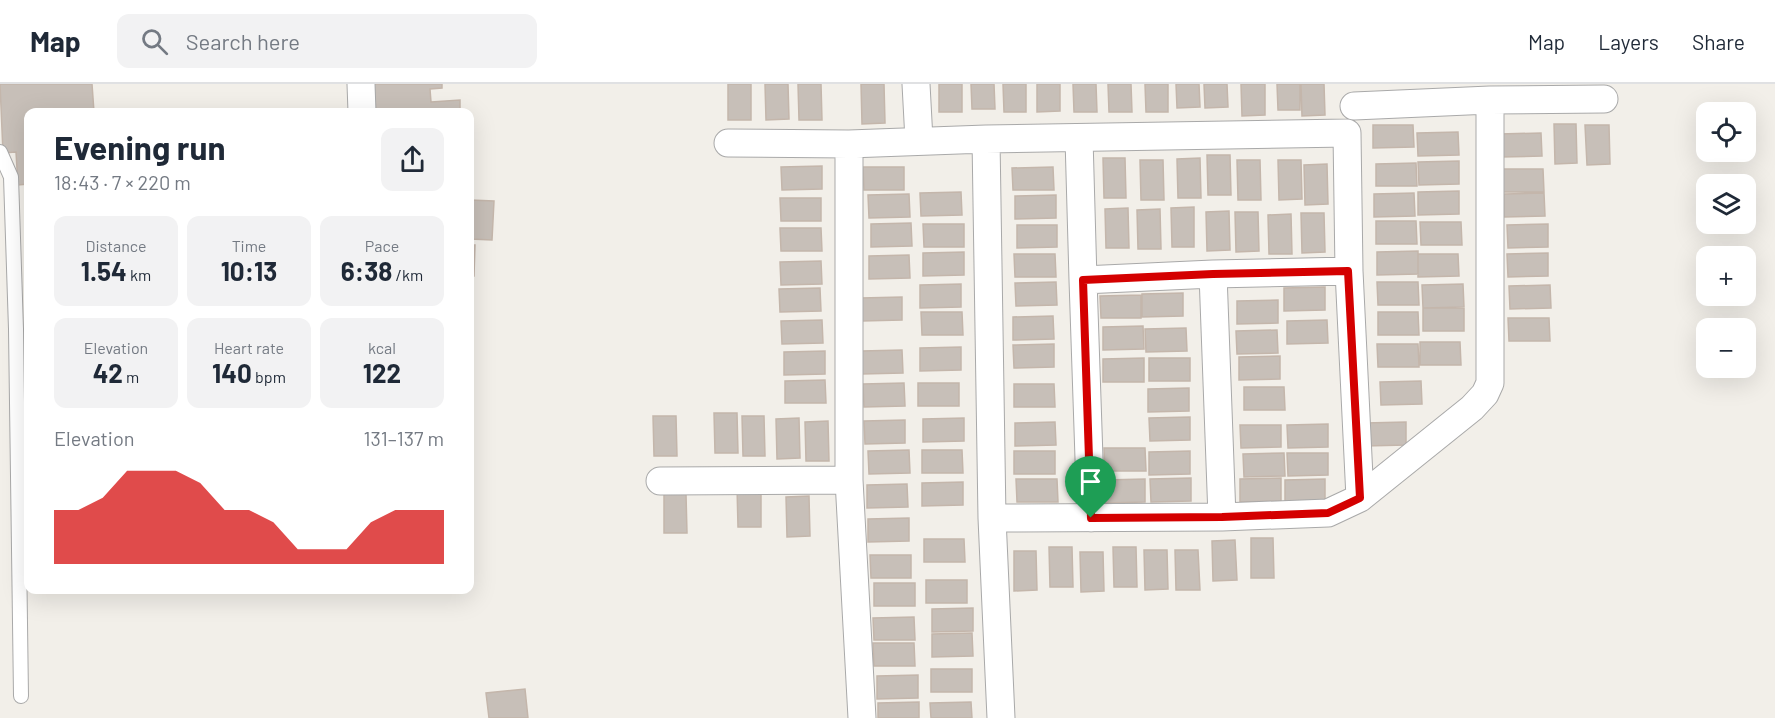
<!DOCTYPE html>
<meta charset="utf-8">
<style>
:root{--surface:#fff;--page:#f2f2f3;--text:#1f2937;--muted:#747a83;--line:#e0e1e3;--accent:#d40000}
body{margin:0;font-family:Barlow,sans-serif;background:var(--page);color:var(--text);height:100vh;display:flex;flex-direction:column;font-size:22px;white-space:nowrap}
*{box-sizing:border-box;margin:0}
p{font-size:20px;color:var(--muted)}
.icon{flex:none;width:33px;height:33px;fill:none;stroke:currentColor;stroke-width:2;stroke-linecap:round;stroke-linejoin:round}
.map{position:relative;flex:1;overflow:hidden}
.side{position:absolute;left:24px;top:24px;width:450px;height:486px;display:flex;flex-direction:column;background:var(--surface);border-radius:12px;box-shadow:0 6px 24px #0002}
.side>*{flex:none}
.buttons{position:absolute;left:1696px;top:18px;display:grid;gap:12px}
.buttons a{display:grid;place-items:center;width:60px;height:60px;border-radius:12px;background:var(--surface);box-shadow:0 6px 24px #0002;font-size:30px}
.pin{position:absolute;display:grid;place-items:center;width:51px;height:51px;color:#fff;margin:-62px -26px;border-radius:50% 50% 50% 0;rotate:-45deg;box-shadow:0 0 6px #0007}
.pin .icon{rotate:45deg}
.round{display:grid;place-items:center;flex:none;width:63px;height:63px;border-radius:12px;background:var(--page)}
.summary{display:flex;align-items:center;justify-content:space-between;height:102px;padding:0 30px}
h1{font-size:33px;font-weight:700;line-height:45px}
.metrics{display:grid;grid-template-columns:repeat(3,1fr);gap:9px;height:102px;padding:6px 30px}
.metrics div{display:grid;align-content:center;border-radius:12px;background:var(--page);text-align:center}
.metrics b{font-size:26px;font-weight:700}
.metrics small{font-size:16px;font-weight:400}
.metrics p{font-size:16px}
.chart{height:168px;padding:12px 30px}
.chart p{display:flex;justify-content:space-between}
.chart svg{width:100%;height:108px;margin-top:6px;fill:var(--accent);opacity:.7}
header{display:flex;align-items:center;gap:36px;box-sizing:border-box;height:84px;padding:0 30px;background:var(--surface);border-bottom:2px solid var(--line)}
header strong{font-size:28px}
nav{display:flex;gap:33px;margin-inline-start:auto;font-size:21px}
.search{width:420px;height:54px;background:var(--page);display:flex;align-items:center;gap:15px;box-sizing:border-box;padding:0 21px;border-radius:12px;color:var(--muted);font-size:22px}
.map>svg:first-child{display:block}
.building{fill:#c7bfb8;stroke:#c4b6ab;stroke-width:1.5}
.lines{fill:none;stroke-linecap:round;stroke-linejoin:round}
.service-casing{stroke:#a9a9a9;stroke-width:16}
.minor-casing{stroke:#a9a9a9;stroke-width:29}
.service{stroke:#fff;stroke-width:14}
.minor{stroke:#fff;stroke-width:27}
.route-casing{stroke:#fff;stroke-width:12}
.route{stroke:#d40000;stroke-width:8}
</style>
<header>
<strong>Map</strong>
<div class="search"><svg class="icon" aria-label="search" viewBox="0 0 24 24"><circle cx="10" cy="10" r="6"/><path d="M15 15l6 6"/></svg>Search here</div>
<nav><a>Map</a><a>Layers</a><a>Share</a></nav>
</header>
<div class="map">
<svg width="1775" height="634" viewBox="0 0 1775 634">
<rect width="100%" height="100%" fill="#f2efe9"/>
<path class="building" d="M0,0H92L94,28H28V100L18,101L16,68L3,69Z
M367,0H442V4L430,5L431,18L460,16V28H368Z
M728,0H751V36H728Z
M765,0H788L789,35L766,36Z
M798,0H821L822,36H799Z
M861,0H884L885,39L862,40Z
M939,0H962V28H939Z
M971,0H994L995,25H972Z
M1003,0H1026V28H1004Z
M1037,0H1060V27L1037,28Z
M1073,0H1096L1097,28H1074Z
M1108,0H1131L1132,28H1109Z
M1145,0H1168V28H1146Z
M1176,0H1199L1200,23L1177,24Z
M1204,0H1227L1228,23L1205,24Z
M1241,0H1265V31L1242,32Z
M1277,0H1300V26H1278Z
M1301,0H1324L1325,31L1302,32Z
M1554,40H1576L1577,79L1555,80Z
M1373,41H1413L1414,63L1373,64Z
M1585,41H1609L1610,80L1587,81Z
M1458,48L1459,71L1418,72L1417,49Z
M1541,49L1542,72L1501,73L1500,50Z
M1207,71H1230L1231,111H1208Z
M1103,74H1125L1126,114H1104Z
M1200,74L1201,114H1178L1177,75Z
M1140,76H1163L1164,116H1141Z
M1237,76H1260L1261,116H1238Z
M1278,76H1301L1302,115L1279,116Z
M1459,77V100L1419,101L1418,78Z
M1416,79L1417,102H1376V80Z
M1327,80L1328,120L1305,121L1304,81Z
M822,82V105L782,106L781,83Z
M863,83H904V106H864Z
M1053,83L1054,106H1013L1012,84Z
M1503,85H1543L1544,108H1503Z
M1459,107V130L1418,131V108Z
M961,108L962,131L921,132L920,109Z
M1414,109L1415,132L1374,133V110Z
M1544,109L1545,132L1504,133V110Z
M909,110L910,133L869,134L868,111Z
M1056,111V134L1015,135V112Z
M780,114H821V137H781Z
M470,116L494,117L492,156L470,155Z
M1194,123V163H1172L1171,124Z
M1128,124L1129,164H1106L1105,125Z
M1160,125L1161,165H1138L1137,126Z
M1229,127L1230,166L1207,167L1206,128Z
M1235,128H1258L1259,167L1236,168Z
M1301,129H1324L1325,168L1302,169Z
M1291,130L1292,170H1269L1268,131Z
M1376,137H1416L1417,160H1376Z
M1420,138H1461L1462,161H1421Z
M911,139L912,162L871,163V140Z
M923,140H964V163H924Z
M1548,140V163L1508,164L1507,141Z
M1017,141H1057V163L1017,164Z
M780,144H821L822,167H781Z
M470,161H475L474,192H470Z
M1418,167V190L1377,191V168Z
M964,168V191L923,192V169Z
M1548,169V192L1508,193L1507,170Z
M1014,170H1055L1056,193H1015Z
M1418,170H1458L1459,192L1418,193Z
M909,171L910,194L869,195V172Z
M821,177L822,200L781,201L780,178Z
M1056,198L1057,221L1016,222L1015,199Z
M1377,198H1418L1419,221H1378Z
M961,200V223L920,224V201Z
M1463,200L1464,223L1423,224L1422,201Z
M1550,201L1551,224L1510,225L1509,202Z
M1325,203V226L1284,227V204Z
M820,204L821,227L780,228L779,205Z
M1183,209V232L1142,233V210Z
M1141,211V234H1101L1100,212Z
M902,213V236L862,237L861,214Z
M1278,216V239L1237,240V217Z
M1423,224H1464V247H1423Z
M921,228H962L963,251H922Z
M1378,228H1418L1419,251H1378Z
M1053,232L1054,255L1013,256V233Z
M1508,234H1549L1550,257H1509Z
M822,236L823,259L782,260L781,237Z
M1327,236L1328,259L1287,260V237Z
M1143,242L1144,265L1103,266V243Z
M1186,244L1187,267L1146,268L1145,245Z
M1277,246L1278,269L1237,270L1236,247Z
M1420,258H1460L1461,281H1420Z
M1054,260V283L1014,284L1013,261Z
M1377,260H1418L1419,283H1378Z
M961,263V286L920,287V264Z
M902,266L903,289L862,290V267Z
M825,267V290L784,291V268Z
M1280,272V295L1239,296V273Z
M1144,274V298H1103V275Z
M1149,274H1190V297H1149Z
M825,296L826,319H785V297Z
M1421,297L1422,320L1381,321L1380,298Z
M904,299L905,322L864,323L863,300Z
M918,299H959V322H918Z
M1014,300H1054L1055,323H1014Z
M1244,303H1284L1285,326H1244Z
M1189,304V327L1148,328V305Z
M714,329H737L738,369H715Z
M653,332H676L677,372H654Z
M742,332H764L765,372H743Z
M1190,333V356L1150,357L1149,334Z
M799,334L800,374L777,375L776,335Z
M964,334V357L923,358V335Z
M905,336V359L865,360L864,337Z
M828,337L829,377H806L805,338Z
M1055,338L1056,361L1015,362V339Z
M1406,338V361L1365,362V339Z
M1328,340V363L1288,364L1287,341Z
M1240,341H1281V363L1241,364Z
M1104,364H1145L1146,387H1105Z
M909,366L910,389L869,390L868,367Z
M922,366H962L963,389H922Z
M1014,367H1055V390H1014Z
M1190,367V390L1149,391V368Z
M1284,369L1285,392L1244,393L1243,370Z
M1287,369H1328V391L1288,392Z
M1191,394V417L1151,418L1150,395Z
M1281,394V417L1240,418V395Z
M1016,395H1057L1058,418H1017Z
M1145,395V418L1105,419L1104,396Z
M1325,395V418L1285,419V396Z
M963,398V421L922,422V399Z
M907,400L908,423L867,424V401Z
M737,403H761V443H738Z
M664,410H686L687,449H664Z
M809,412L810,452L787,453L786,413Z
M909,434V457L868,458V435Z
M1251,454H1273L1274,494H1251Z
M924,455H964L965,478H924Z
M1235,456L1237,496L1213,497L1212,457Z
M1049,463H1072L1073,503H1050Z
M1113,463H1136L1137,503H1114Z
M1144,466H1167L1168,505L1145,506Z
M1175,466H1198L1200,506H1176Z
M1014,467H1036L1037,506L1014,507Z
M1080,468H1103L1104,507L1081,508Z
M870,471H911V494H871Z
M926,496H967V519H926Z
M874,499H915V522H874Z
M973,524V547L932,548V525Z
M914,533L915,556H874L873,534Z
M972,549L973,572L932,573V550Z
M873,559H914L915,582H874Z
M931,585H972V608H931Z
M918,591V614L877,615V592Z
M525,605L528,634H489L486,609Z
M919,618V634H878V619Z
M971,618L972,634H931L930,619Z"/>
<g class="lines">
<g class="service-casing">
<path id="service" d="M0,68L11,93L16,245L21,612"/>
</g>
<g class="minor-casing">
<path id="minor" d="M361,0L362,28
M916,0L919,56
M1354,22L1490,16L1604,15
M1079,54L1083,196
M986,55L1347,49L1349,187L1360,414L1328,429L1222,433L992,434
M728,59L849,60
M1213,190L1222,433
M660,397L849,396
M1360,414L1472,324L1485,310L1490,299V16
M1091,434L1083,196L1213,190L1349,187
M862,634L849,396V60L986,55L992,434L1001,634"/>
</g>
<use href="#service" class="service"/>
<use href="#minor" class="minor"/>
</g>
<g class="lines">
<g class="route-casing">
<path id="route" d="M1348,187L1360,414L1328,429L1222,433L1091,434L1083,196L1213,190Z"/>
</g>
<use href="#route" class="route"/>
</g>
</svg>
<div class="buttons">
<a><svg class="icon" aria-label="locate" viewBox="0 0 24 24"><circle cx="12" cy="12" r="6"/><path d="M12 2v4M12 18v4M2 12h4M18 12h4"/></svg></a>
<a><svg class="icon" aria-label="layers" viewBox="0 0 24 24"><path d="M12 4l9 5-9 5-9-5zM3 14l9 5 9-5"/></svg></a>
<a>+</a>
<a>−</a>
</div>
<div class="pin" style="left:1091px;top:434px;background:#1e9e55"><svg class="icon" aria-label="arrive" viewBox="0 0 24 24"><path d="M6 21V4h12l-3 4 3 4H6"/></svg></div>
<section class="side">
<div class="summary"><div><h1>Evening run</h1><p>18:43 · 7 × 220 m</p></div><a class="round"><svg class="icon" aria-label="share" viewBox="0 0 24 24"><path d="M12 15V3M7 8l5-5 5 5M5 13v7h14v-7"/></svg></a></div>
<div class="metrics">
<div><p>Distance</p><b>1.54<small> km</small></b></div>
<div><p>Time</p><b>10:13</b></div>
<div><p>Pace</p><b>6:38<small> /km</small></b></div>
</div>
<div class="metrics">
<div><p>Elevation</p><b>42<small> m</small></b></div>
<div><p>Heart rate</p><b>140<small> bpm</small></b></div>
<div><p>kcal</p><b>122</b></div>
</div>
<div class="chart"><p><span>Elevation</span>131–137 m</p>
<svg viewBox="0 0 160 44" preserveAspectRatio="none"><path d="M0 44V22L10 22L20 17L30 6L40 6L50 6L60 11L70 22L80 22L90 27L100 38L110 38L120 38L130 27L140 22L150 22L160 22V44z"/></svg>
</div>
</section>
</div>
